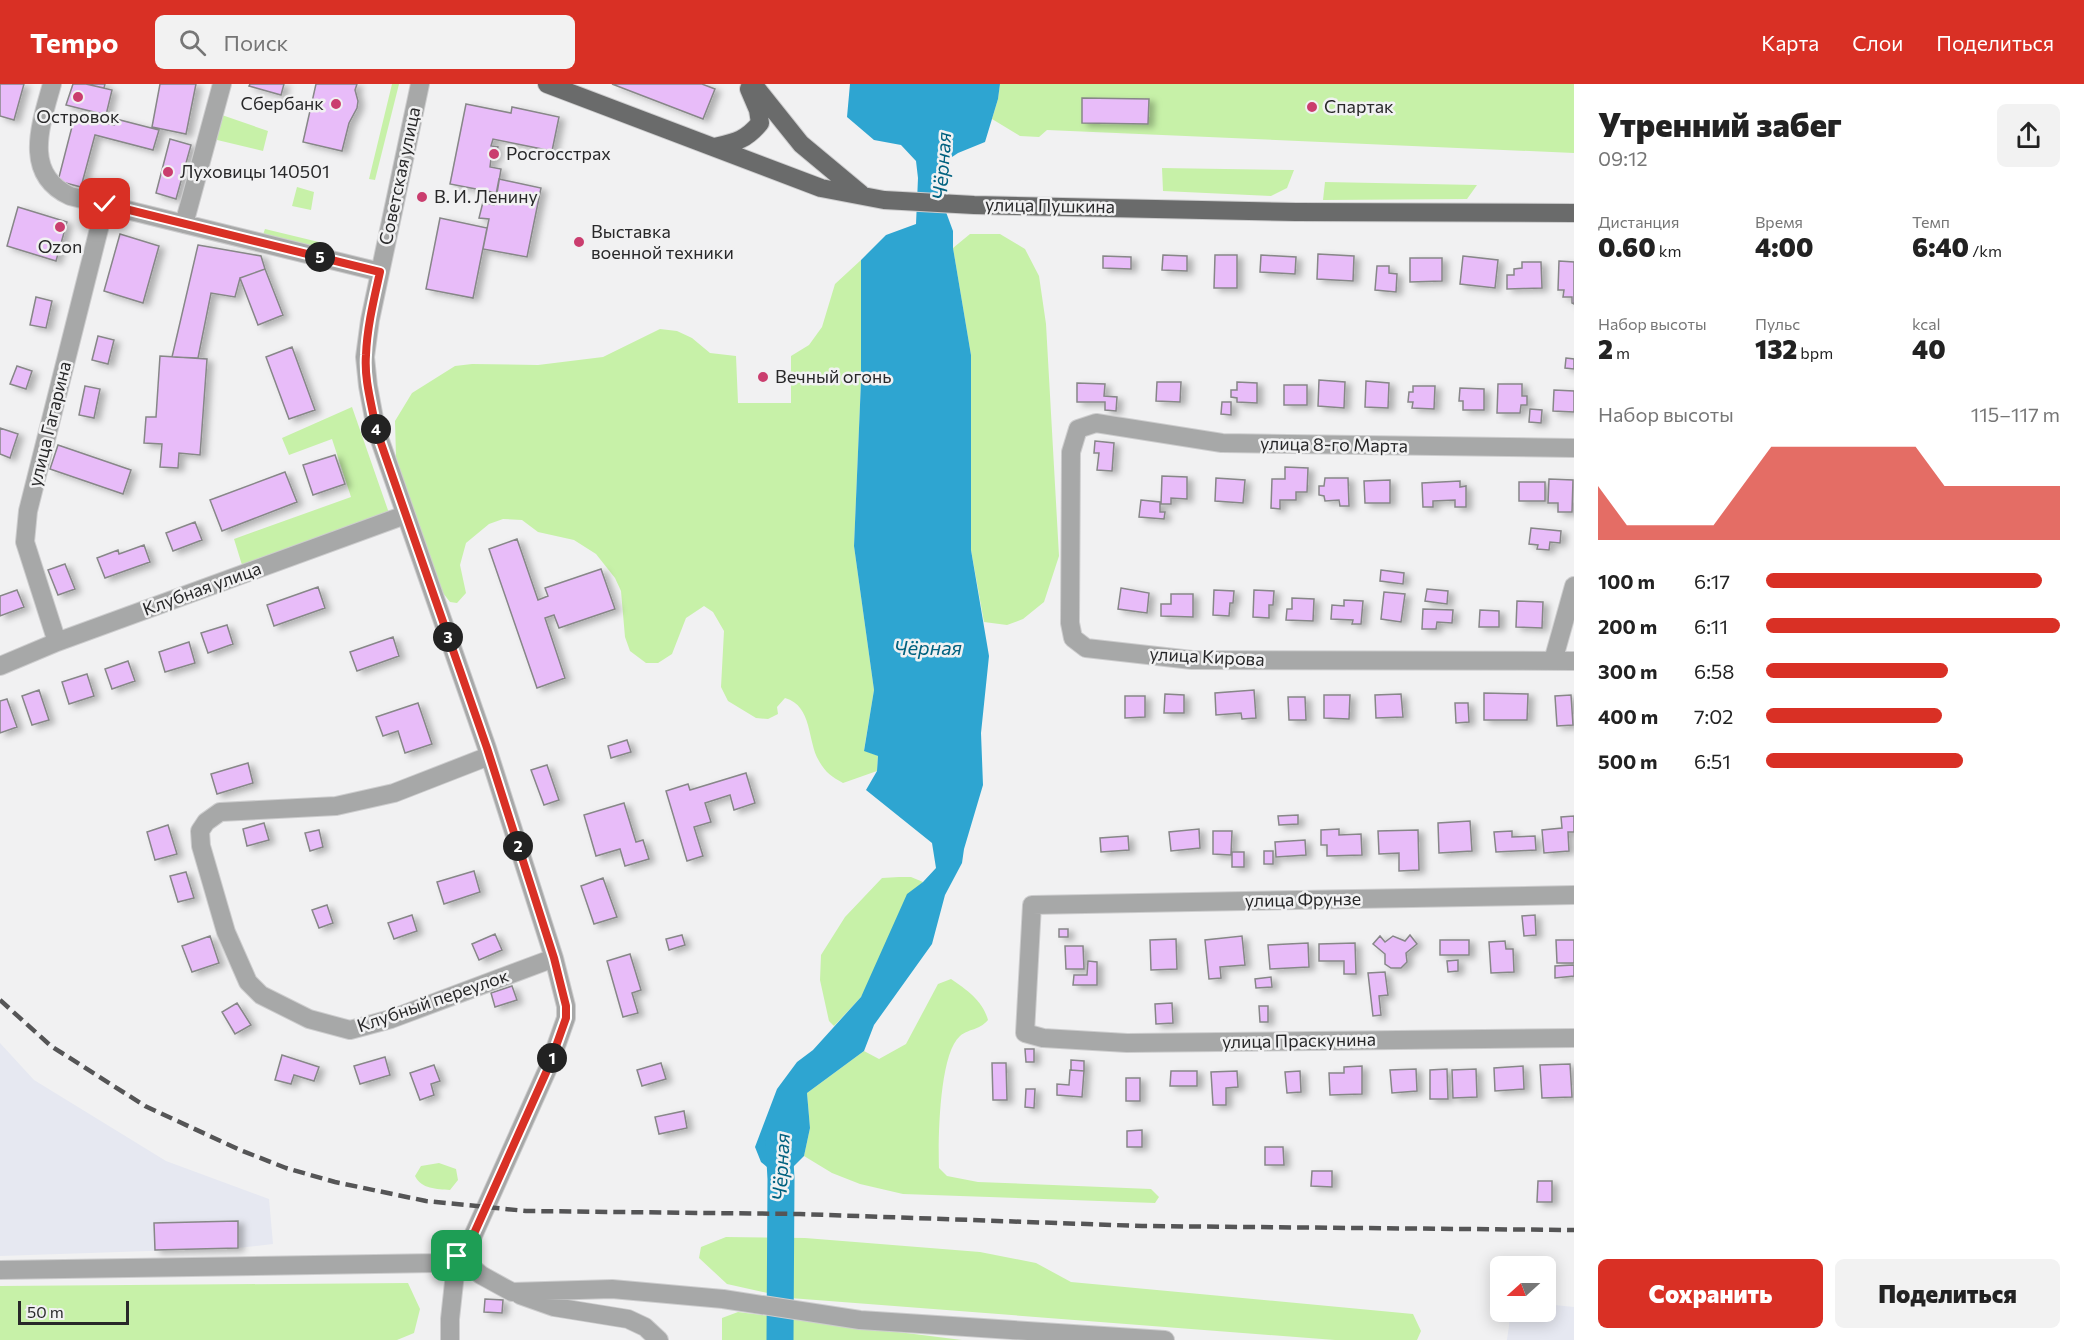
<!DOCTYPE html>
<html lang="ru">
<meta charset="utf-8">
<style>
:root{--surface:#fff;--page:#f2f2f2;--text:#222;--muted:#767676;--accent:#d93025}
body{margin:0;font-family:Commissioner,sans-serif;background:var(--page);color:var(--text);height:100vh;display:flex;flex-direction:column;font-size:22px;white-space:nowrap}
*{box-sizing:border-box;margin:0}
p{font-size:20px;color:var(--muted)}
.icon{flex:none;width:33px;height:33px;fill:none;stroke:currentColor;stroke-width:2;stroke-linecap:round;stroke-linejoin:round}
.map{position:relative;flex:1;overflow:hidden}
.details{display:flex;flex-direction:column;background:var(--surface);width:510px}
.details>*{flex:none}
.needle{width:39px;rotate:249deg}
.buttons{position:absolute;left:1490px;top:1172px;display:grid;gap:12px}
.buttons a{display:grid;place-items:center;width:66px;height:66px;border-radius:9px;background:var(--surface);box-shadow:0 3px 15px #0003;font-size:30px}
.scale{position:absolute;left:18px;bottom:15px;width:111px;box-sizing:border-box;padding-left:6px;border:3px solid #282829;border-top:0;font-size:16px;line-height:21px;white-space:nowrap;color:#282829;-webkit-text-stroke:4px #f1f1f2;paint-order:stroke}
.pin{position:absolute;display:grid;place-items:center;width:51px;height:51px;color:#fff;margin:-26px;border-radius:12px;box-shadow:0 3px 9px #0006}
.km{position:absolute;width:30px;height:30px;margin:-15px;border-radius:50%;background:#222;color:#fff;font-size:16px;line-height:30px;text-align:center}
.round{display:grid;place-items:center;flex:none;width:63px;height:63px;border-radius:9px;background:var(--page)}
.headline{display:flex;align-items:center;justify-content:space-between;height:102px;padding:0 24px}
h1{font-size:33px;font-weight:800;line-height:45px}
.stats{display:grid;grid-template-columns:repeat(3,1fr);gap:9px;height:102px;padding:6px 24px}
.stats div{display:grid;align-content:center}
.stats b{font-size:26px;font-weight:800}
.stats small{font-size:16px;font-weight:400}
.stats p{font-size:16px}
.chart{height:168px;padding:12px 24px}
.chart p{display:flex;justify-content:space-between}
.chart svg{width:100%;height:108px;margin-top:6px;fill:var(--accent);opacity:.7}
.primary-button{display:flex;gap:12px;margin-top:auto;padding:12px 24px}
.primary-button a{flex:1;height:69px;border-radius:9px;background:var(--accent);color:#fff;font-size:24px;font-weight:800;line-height:69px;text-align:center}
.primary-button a+a{background:var(--page);color:var(--text)}
ul{padding:0 24px;list-style:none;font-size:20px}
li{display:grid;grid-template-columns:96px 72px 1fr;align-items:center;height:45px}
li i{height:15px;border-radius:8px;background:var(--accent)}
header{display:flex;align-items:center;gap:36px;box-sizing:border-box;height:84px;padding:0 30px;background:var(--accent);color:#fff}
header strong{font-size:28px}
nav{display:flex;gap:33px;margin-inline-start:auto;font-size:21px}
.search{width:420px;height:54px;background:var(--page);display:flex;align-items:center;gap:15px;box-sizing:border-box;padding:0 21px;border-radius:9px;color:var(--muted);font-size:22px}
main{display:flex;flex:1;min-height:0}
.map>svg:first-child{display:block}
.built{fill:#e6e8f1}
.green{fill:#c7f1a8}
.water{fill:#2ea5d1}
.lines{fill:none;stroke-linecap:round;stroke-linejoin:round}
.river{stroke:#2ea5d1;stroke-width:27}
.building{fill:#e8bcf9;stroke:#878788;stroke-width:1.5;filter:url(#shadow)}
.minor-casing{stroke:#cdcdce;stroke-width:20}
.major-casing{stroke:#cdcdce;stroke-width:20}
.minor{stroke:#a7a8a8;stroke-width:18}
.major{stroke:#6a6b6b;stroke-width:18}
.rail{stroke:#555556;stroke-width:4.5;stroke-dasharray:12 6;stroke-linecap:butt}
.route-casing{stroke:#fff;stroke-width:12}
.route{stroke:#d93025;stroke-width:8}
.poi-dot{fill:#ca3d6e;stroke:#f1f1f2;stroke-width:2}
.labels{text-anchor:middle;stroke-width:5;stroke-linejoin:round;paint-order:stroke}
.poi-label{font-size:18px;fill:#282829;stroke:#f1f1f2;text-anchor:start}
.street-label{font-size:18px;fill:#282829;stroke:#f1f1f2}
.water-label{font-size:20px;font-style:italic;fill:#01617f;stroke:#f1f1f2}
</style>
<header>
<strong>Tempo</strong>
<div class="search"><svg class="icon" aria-label="search" viewBox="0 0 24 24"><circle cx="10" cy="10" r="6"/><path d="M15 15l6 6"/></svg>Поиск</div>
<nav><a>Карта</a><a>Слои</a><a>Поделиться</a></nav>
</header>
<main>
<div class="map">
<svg width="1574" height="1256" viewBox="0 0 1574 1256">
<defs>
<filter id="shadow"><feDropShadow dx="5.5" dy="3" stdDeviation="3" flood-color="#0004"/></filter>
</defs>
<rect width="100%" height="100%" fill="#f1f1f2"/>
<path class="built" d="M0,959L34,996L166,1077L269,1115L273,1160L238,1164L0,1172Z
M1545,1220L1574,1223V1256H1507L1511,1227H1545Z"/>
<path class="green" d="M392,0H399L375,96L369,95Z
M1000,0H1574V69L1047,46L1039,53L1020,52L992,35L998,15Z
M219,30L268,47L263,67L213,55Z
M1162,84L1294,86L1287,104L1271,112L1163,107Z
M1325,98L1477,101L1467,115L1323,116Z
M297,103L314,108L311,126L292,122Z
M265,145L327,160L303,177L257,167Z
M970,150H1000L1025,165L1039,192L1046,240L1059,472L1044,518L1023,535L1007,541L984,538L971,466V271L953,164Z
M861,176V297L854,462L874,606L864,666L878,672L877,687L843,699C832,693 825,688 819,677C807,657 813,622 785,614L777,623L778,630L768,635L756,634L728,617L721,603L724,547L713,528L704,522L686,534L672,570L658,579H646L630,567L625,553L621,507L615,494L596,470L574,456L538,448L522,436L503,435L489,440L466,459L460,481L466,509L457,519L450,518L439,504L396,373L395,337L412,309L455,282L472,280L538,281L603,273L660,245L677,247L692,254L710,269L736,272L738,319H791V272L809,261L822,243L835,200Z
M352,323L390,432L242,481L234,455L351,413L332,355L289,371L282,354Z
M899,793H911L923,798L861,913L834,942L829,937L820,896L821,871L845,833L882,794Z
M951,895C967,906 983,917 988,936C978,947 970,944 960,952C939,970 938,1057 939,1084L947,1092L978,1098L1151,1105L1159,1113L1155,1119L903,1110L860,1100L832,1089L804,1072L810,1044L807,1009L864,967L879,975L906,960L938,900Z
M439,1079L456,1085L458,1096L450,1106C437,1105 421,1105 415,1092L421,1082Z
M726,1153L805,1154L980,1168L1036,1179L1071,1198L1413,1230L1421,1247L1417,1256H1335L790,1214L727,1200L699,1174L701,1163Z
M408,1199L420,1225L414,1249L397,1256H0V1202Z
M738,1228L962,1256H722V1234Z"/>
<path class="water" d="M850,0H1000L998,15L985,58L958,69L946,77V128L953,147V164L971,271V466L989,572L981,649L983,701L964,765L962,779L945,811L932,860L874,941L864,967L807,1009L810,1044L804,1072L781,1095L761,1078L755,1063L777,1005L797,978L813,966L861,913L907,810L923,798L936,784L932,759L866,706L877,687L878,672L864,667L874,606L854,462L861,297V176L886,151L916,140L918,94L916,77L901,61L874,56L847,33Z"/>
<g class="lines">
<path class="river" d="M779,1059L781,1095L780,1256"/>
</g>
<path class="building" d="M0,0H24L14,36L0,32Z
M73,0H86L112,6L106,31L66,21Z
M86,0H105L104,4Z
M160,0H196L186,50L152,43Z
M250,0H284L281,11L249,2Z
M316,0H357L355,6L358,17L357,24L349,39L342,67L303,58Z
M612,0H702L715,5L703,35Z
M1082,14L1149,15L1148,40L1082,39Z
M466,20L511,29L512,23L559,33L552,67L493,55L491,62L498,63L495,76L491,75L490,83L501,85L497,109L450,100Z
M75,31L114,41L116,35L159,46L153,66L95,51L81,103L58,97Z
M170,55L191,61L176,115L156,109Z
M499,95L541,104L527,173L483,165L489,135L479,134L483,118L494,121Z
M18,123L67,138L56,177L7,162Z
M440,134L487,144L473,214L426,205Z
M120,150L159,162L143,219L104,207Z
M198,161L261,172L265,185L240,194L235,213L211,209L198,274L172,273Z
M1318,170L1354,172L1353,197L1317,195Z
M1163,171L1187,172V187L1162,186Z
M1215,171H1237V204H1214Z
M1261,171L1296,173L1295,190L1260,188Z
M1103,172L1131,173V185L1103,184Z
M1463,172L1498,176L1495,204L1460,200Z
M1410,174H1442V197L1410,198Z
M1559,177L1574,178V220L1572,219V213H1563L1564,206H1558Z
M1522,178H1541L1542,204L1507,205V191H1514V185L1522,184Z
M1377,182H1389V189L1397,190L1396,208L1375,206Z
M265,185L283,231L258,241L240,194Z
M36,213L52,217L46,244L30,241Z
M98,252L114,256L108,280L92,276Z
M292,263L315,326L289,335L266,273Z
M160,272L207,275L200,371L179,369L178,384L160,383L162,360L144,359L146,333H156Z
M1566,274L1574,275V285L1565,284Z
M17,282L32,287L26,305L10,300Z
M1319,296L1345,298L1344,324L1318,322Z
M1366,297L1389,299L1388,324L1365,323Z
M1157,298H1181L1180,318L1156,317Z
M1237,298L1257,299V319L1237,318V314L1231,313V306H1237Z
M1077,299L1105,300L1104,312L1117,313L1116,327L1105,326V318H1077Z
M1498,300H1522V312H1527V321H1521L1520,329H1497Z
M1284,301H1307V321H1284Z
M85,302L100,305L94,334L79,331Z
M1413,302H1435L1434,325L1412,324L1413,318H1408L1409,308H1413Z
M1460,304L1484,305V326H1463V317H1459Z
M1554,306L1574,307V328L1553,327Z
M1222,318H1231V331L1221,330Z
M1530,325L1542,326L1541,339L1529,338Z
M0,344L18,350L10,374L0,370Z
M1095,357L1114,359L1112,387L1097,386L1099,369H1094Z
M58,361L131,386L123,410L50,385Z
M335,371L345,400L313,411L303,381Z
M1285,383L1308,384L1307,408H1296V416H1280V425L1271,424L1272,395H1285Z
M285,388L297,418L222,447L210,416Z
M1162,392L1187,393V415L1171,414V420H1161Z
M1216,394L1245,396L1243,419L1215,417Z
M1325,394H1348L1349,422H1340L1339,416L1325,417L1324,412L1319,411V402H1324Z
M1549,395L1573,396L1572,428H1558V419H1548Z
M1390,396V419H1365L1364,397Z
M1460,397V403L1466,402V423H1455V416L1433,417V423H1423L1422,399Z
M1519,398H1545V417H1519Z
M1141,416L1160,418V428H1165L1164,435L1139,433Z
M195,438L202,456L173,467L166,449Z
M1531,444L1561,447L1560,459L1550,458L1549,466L1537,465L1538,461L1529,460Z
M517,455L538,516L548,512L545,504L601,485L615,525L559,544L554,531L545,534L565,594L537,604L489,465Z
M144,461L150,478L105,494L97,474L118,466L119,470Z
M65,480L75,505L58,511L48,486Z
M1381,486L1404,489L1403,500L1380,497Z
M318,503L325,524L274,542L267,521Z
M1121,504L1149,509L1147,529L1118,525Z
M1427,505L1448,507L1447,520L1425,517Z
M17,506L24,523L0,532V512Z
M1214,506L1234,507L1233,519H1230L1229,532L1213,531Z
M1254,506L1274,507L1273,521H1269V534L1253,533Z
M1384,508L1405,510L1401,538L1381,535Z
M1171,510H1193V533L1161,532V520H1171Z
M1292,514L1314,515L1313,537L1286,536L1287,525H1292Z
M1344,516L1363,517L1361,540H1352L1353,536L1331,535L1332,521L1344,522Z
M1517,517L1543,518L1542,544L1516,543Z
M1423,525L1453,526L1452,539L1437,538L1436,545H1422Z
M1480,526L1499,527V543H1479Z
M227,541L233,560L208,569L201,549Z
M393,553L399,572L357,587L350,568Z
M189,558L195,579L165,588L159,568Z
M128,577L135,597L112,605L105,585Z
M87,590L94,612L69,620L62,598Z
M39,606L49,636L32,641L22,612Z
M1254,606L1256,634L1242,635L1241,629L1216,631L1215,609Z
M1484,609L1528,610L1527,636H1484Z
M1165,610L1184,611V629H1164Z
M1401,610L1403,633L1376,634L1375,611Z
M1324,611H1350L1349,635L1324,634Z
M1571,611L1573,641L1557,642L1555,612Z
M1125,612H1145V633L1125,634Z
M1288,613H1305L1306,636H1289Z
M7,615L17,643L0,649V617Z
M418,619L432,660L405,669L398,647L383,652L376,633Z
M1455,619H1468L1469,638L1456,639Z
M627,656L631,668L611,674L608,662Z
M248,679L253,699L217,710L211,690Z
M547,681L559,716L544,721L531,686Z
M746,689L755,719L734,726L730,711L705,719L711,738L694,743L703,772L687,777L666,707L688,700L690,706Z
M624,719L636,758L643,756L649,775L625,782L620,765L596,772L584,731Z
M1298,731V740L1279,741L1278,732Z
M1574,732V748H1568L1569,767L1544,769L1542,746L1562,744L1561,733Z
M1470,737L1472,767L1439,769L1438,739Z
M264,739L269,756L247,762L243,745Z
M168,741L177,770L155,776L147,748Z
M1199,745L1200,764L1171,767L1169,748Z
M1339,745V751L1361,750L1362,771L1327,772V761H1321V746Z
M319,746L323,763L310,767L305,749Z
M1418,746L1419,786L1399,787V769L1379,770L1378,747Z
M1213,747H1232L1231,771L1213,770Z
M1512,747V753L1535,752L1536,766L1496,768L1494,748Z
M1128,752L1129,766L1101,768L1100,754Z
M1305,756L1306,771L1276,773L1275,758Z
M1264,767H1273V780H1264Z
M1232,768H1244V783H1232Z
M474,787L480,808L444,820L437,798Z
M186,788L194,814L178,818L170,792Z
M603,794L617,833L594,840L581,802Z
M327,821L333,839L319,844L312,826Z
M412,831L417,847L394,855L388,839Z
M1535,831L1536,851L1524,852L1522,832Z
M1059,845H1068V853H1059Z
M495,850L502,866L479,876L472,860Z
M682,851L685,861L669,866L666,855Z
M1410,851L1417,860L1406,869L1407,878L1401,884H1391L1385,880V870L1373,860L1380,852L1385,858L1393,852L1405,857Z
M210,852L219,879L192,888L182,862Z
M1242,852L1245,881L1220,883L1221,894L1209,895L1205,856Z
M1176,855L1177,885L1151,886L1150,856Z
M1440,856H1469V871H1440Z
M1556,856H1574V879H1557Z
M1505,857L1506,865H1513L1514,888L1491,889L1489,858Z
M1308,859L1309,883L1270,885L1268,861Z
M1355,859L1356,890H1344V877H1319V860Z
M1065,862H1083L1084,885H1066Z
M630,870L641,906L632,909L638,929L623,933L607,877Z
M1458,876V887L1448,888L1447,877Z
M1088,877L1097,878V901H1073L1074,891H1087Z
M1574,881V892L1555,894V882Z
M1385,888L1388,911L1379,912L1381,931L1373,932L1368,889Z
M1271,893L1272,903L1256,904L1255,895Z
M512,902L517,916L495,923L491,909Z
M237,919L251,941L235,950L222,928Z
M1172,919L1173,939L1156,940L1155,920Z
M1259,922H1268V938H1260Z
M1025,965H1034V978H1026Z
M282,971L319,983L314,997L294,991L291,1000L275,996Z
M385,973L390,991L360,1000L354,982Z
M1071,976L1084,977V987L1071,986Z
M661,979L666,995L642,1002L637,986Z
M992,979H1006L1007,1016H993Z
M1570,980L1572,1013L1542,1014L1540,981Z
M434,981L440,997L431,1000L434,1011L420,1016L410,989Z
M1362,982V1010L1330,1011L1329,989H1344V983Z
M1523,982L1524,1005L1495,1007L1494,984Z
M1416,985L1417,1007L1392,1009L1390,986Z
M1447,985L1448,1015H1430V986Z
M1476,985L1477,1013L1453,1014L1452,986Z
M1070,986L1084,987L1082,1013L1057,1011V1000L1069,1001Z
M1171,987H1197V1002H1170Z
M1237,987L1238,1003L1226,1004V1021H1213L1211,988Z
M1300,987L1301,1008L1287,1009L1285,988Z
M1126,994H1140V1017H1126Z
M1026,1005H1035L1034,1024L1025,1023Z
M684,1027L687,1044L659,1050L655,1033Z
M1142,1046V1063H1127V1047Z
M1265,1063H1283L1284,1081H1265Z
M1312,1087H1332V1103L1311,1102Z
M1538,1097H1552V1118H1537Z
M238,1137V1164L155,1166L154,1139Z
M485,1215L503,1216L502,1229L484,1228Z"/>
<g class="lines">
<g class="minor-casing">
<path id="minor" d="M52,0C41,40 22,90 70,112L380,188
M184,140L222,0
M1574,364L1222,359L1096,339L1078,345L1071,368L1070,539L1073,554L1086,564L1192,576L1574,577
M57,558L25,458L28,427L105,121
M1553,577L1574,502
M0,582L57,558L405,431
M489,672L394,709L336,722L220,728L206,738L200,747L201,762L226,848L248,898L261,911L309,935L350,946L391,935L554,874
M1574,811L1032,821L1025,949L1043,954L1127,959L1574,954
M457,1171L481,1191L512,1208L612,1205L723,1215L860,1236L1165,1256
M0,1186L436,1179L457,1171L472,1154L549,982L566,934V922L554,874L487,664L376,345L368,302L365,273L370,236L420,0
M520,1211L554,1223L628,1235L645,1243L659,1256
M450,1256V1235L457,1171"/>
</g>
<g class="major-casing">
<path id="major" d="M547,0L821,104L884,116L974,121L1296,128L1574,129
M753,0L801,60L861,110
M715,63C736,58 746,56 760,39L758,26L749,5"/>
</g>
<use href="#minor" class="minor"/>
<use href="#major" class="major"/>
<path class="rail" d="M0,916L51,962L145,1022L240,1066L286,1084L335,1098L426,1117L526,1127L800,1130L1142,1142L1574,1146"/>
</g>
<g class="lines">
<g class="route-casing">
<path id="route" d="M105,120L380,188C374,215 367,243 366,271C364,296 372,321 376,345L487,664L554,874L566,922V934L549,982L472,1154L457,1172"/>
</g>
<use href="#route" class="route"/>
</g>
<g class="poi-dot">
<circle cx="78" cy="13" r="6"/>
<circle cx="336" cy="20" r="6"/>
<circle cx="1312" cy="23" r="6"/>
<circle cx="494" cy="70" r="6"/>
<circle cx="168" cy="88" r="6"/>
<circle cx="422" cy="113" r="6"/>
<circle cx="60" cy="143" r="6"/>
<circle cx="579" cy="158" r="6"/>
<circle cx="763" cy="293" r="6"/>
</g>
<g class="labels">
<g class="poi-label">
<text x="324" y="26" text-anchor="end">Сбербанк</text>
<text x="1324" y="29">Спартак</text>
<text x="78" y="39" text-anchor="middle">Островок</text>
<text x="506" y="76">Росгосстрах</text>
<text x="180" y="94">Луховицы 140501</text>
<text x="434" y="119">В. И. Ленину</text>
<text x="591" y="154">Выставка<tspan x="591" dy="21">военной техники</tspan></text>
<text x="60" y="169" text-anchor="middle">Ozon</text>
<text x="775" y="299">Вечный огонь</text>
</g>
<g class="street-label">
<text transform="translate(400 92) rotate(-78)" y="6">Советская улица</text>
<text transform="translate(1050 122) rotate(1)" y="6">улица Пушкина</text>
<text transform="translate(50 340) rotate(-76)" y="6">улица Гагарина</text>
<text transform="translate(1334 361) rotate(1)" y="6">улица 8-го Марта</text>
<text transform="translate(202 505) rotate(-20)" y="6">Клубная улица</text>
<text transform="translate(1207 573) rotate(3)" y="6">улица Кирова</text>
<text transform="translate(1303 816) rotate(-1)" y="6">улица Фрунзе</text>
<text transform="translate(433 917) rotate(-19)" y="6">Клубный переулок</text>
<text transform="translate(1299 957) rotate(-1)" y="6">улица Праскунина</text>
</g>
<g class="water-label">
<text transform="translate(942 82) rotate(-86)" y="7">Чёрная</text>
<text x="928" y="571">Чёрная</text>
<text transform="translate(781 1083) rotate(-87)" y="7">Чёрная</text>
</g>
</g>
</svg>
<div class="buttons">
<a><svg class="needle" viewBox="-14 -14 28 28"><path d="M0-13l5 13h-10z" fill="#e53935"/><path d="M0 13l5-13h-10z" fill="#767676"/></svg></a>
</div>
<div class="scale">50 m</div>
<div class="pin" style="left:457px;top:1172px;background:#1e9e55"><svg class="icon" aria-label="arrive" viewBox="0 0 24 24"><path d="M6 21V4h12l-3 4 3 4H6"/></svg></div>
<div class="pin" style="left:105px;top:120px;background:#d93025"><svg class="icon" aria-label="check" viewBox="0 0 24 24"><path d="M5 12l5 5 9-10"/></svg></div>
<b class="km" style="left:552px;top:974px">1</b>
<b class="km" style="left:518px;top:762px">2</b>
<b class="km" style="left:448px;top:553px">3</b>
<b class="km" style="left:376px;top:345px">4</b>
<b class="km" style="left:320px;top:173px">5</b>
</div>
<section class="details">
<div class="headline"><div><h1>Утренний забег</h1><p>09:12</p></div><a class="round"><svg class="icon" aria-label="share" viewBox="0 0 24 24"><path d="M12 15V3M7 8l5-5 5 5M5 13v7h14v-7"/></svg></a></div>
<div class="stats">
<div><p>Дистанция</p><b>0.60<small> km</small></b></div>
<div><p>Время</p><b>4:00</b></div>
<div><p>Темп</p><b>6:40<small> /km</small></b></div>
</div>
<div class="stats">
<div><p>Набор высоты</p><b>2<small> m</small></b></div>
<div><p>Пульс</p><b>132<small> bpm</small></b></div>
<div><p>kcal</p><b>40</b></div>
</div>
<div class="chart"><p><span>Набор высоты</span>115–117 m</p>
<svg viewBox="0 0 160 44" preserveAspectRatio="none"><path d="M0 44V22L10 38L20 38L30 38L40 38L50 22L60 6L70 6L80 6L90 6L100 6L110 6L120 22L130 22L140 22L150 22L160 22V44z"/></svg>
</div>
<ul>
<li><b>100 m</b>6:17<i style="width:94%"></i></li>
<li><b>200 m</b>6:11<i style="width:100%"></i></li>
<li><b>300 m</b>6:58<i style="width:62%"></i></li>
<li><b>400 m</b>7:02<i style="width:60%"></i></li>
<li><b>500 m</b>6:51<i style="width:67%"></i></li>
</ul>
<div class="primary-button"><a>Сохранить</a><a>Поделиться</a></div>
</section>
</main>
